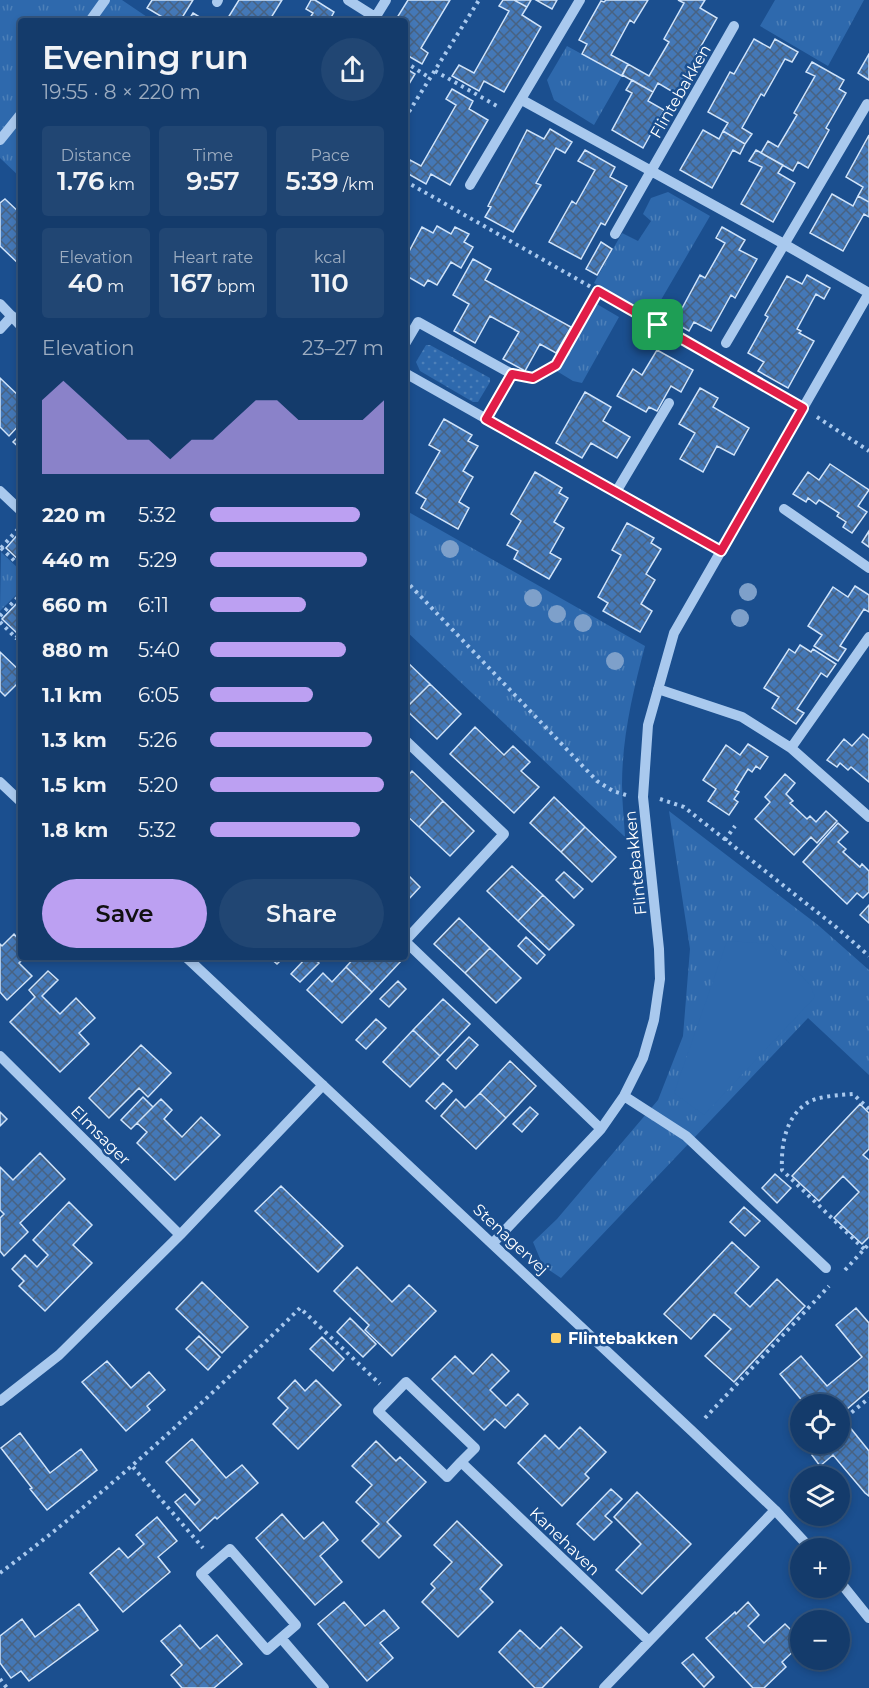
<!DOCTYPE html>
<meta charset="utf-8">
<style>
:root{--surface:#143b6b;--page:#214673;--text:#f1f3f6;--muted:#9dadc1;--line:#33557e;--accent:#bca0f2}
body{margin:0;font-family:Montserrat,sans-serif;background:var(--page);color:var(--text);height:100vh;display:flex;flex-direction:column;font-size:22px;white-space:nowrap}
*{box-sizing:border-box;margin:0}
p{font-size:20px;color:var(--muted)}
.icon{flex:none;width:33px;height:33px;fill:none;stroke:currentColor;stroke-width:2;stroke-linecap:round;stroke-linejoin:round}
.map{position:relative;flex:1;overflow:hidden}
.panel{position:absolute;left:18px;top:18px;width:390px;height:942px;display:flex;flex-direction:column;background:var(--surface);border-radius:6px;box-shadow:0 3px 9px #0003,0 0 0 2px var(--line)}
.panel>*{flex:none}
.tools{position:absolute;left:790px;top:1394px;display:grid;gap:12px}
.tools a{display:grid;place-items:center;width:60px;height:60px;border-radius:50%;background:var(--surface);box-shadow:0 3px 9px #0003,0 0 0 2px var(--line);font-size:30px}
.pin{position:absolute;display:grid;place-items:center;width:51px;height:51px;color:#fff;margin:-26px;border-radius:12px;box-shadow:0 3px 9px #0006}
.round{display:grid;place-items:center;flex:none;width:63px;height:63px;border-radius:32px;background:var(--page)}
.overview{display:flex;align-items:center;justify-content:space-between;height:102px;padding:0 24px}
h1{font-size:33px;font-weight:600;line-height:45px}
.metrics{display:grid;grid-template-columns:repeat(3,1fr);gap:9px;height:102px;padding:6px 24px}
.metrics div{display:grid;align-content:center;border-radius:6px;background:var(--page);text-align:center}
.metrics b{font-size:26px;font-weight:600}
.metrics small{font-size:16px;font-weight:400}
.metrics p{font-size:16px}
.chart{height:168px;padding:12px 24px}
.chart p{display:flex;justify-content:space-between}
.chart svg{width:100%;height:108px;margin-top:6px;fill:var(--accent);opacity:.7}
.primary-button{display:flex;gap:12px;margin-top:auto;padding:12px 24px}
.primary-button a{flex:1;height:69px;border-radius:36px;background:var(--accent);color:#111;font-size:24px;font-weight:600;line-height:69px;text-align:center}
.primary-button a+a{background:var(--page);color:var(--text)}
ul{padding:0 24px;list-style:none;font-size:20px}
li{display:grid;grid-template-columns:96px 72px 1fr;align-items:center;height:45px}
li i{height:15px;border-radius:8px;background:var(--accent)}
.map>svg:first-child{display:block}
.grass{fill:url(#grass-dots)}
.park{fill:url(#park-tufts)}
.garden{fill:#2e69ad}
.building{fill:url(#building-cross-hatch);stroke:#cfe3fa;stroke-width:1.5}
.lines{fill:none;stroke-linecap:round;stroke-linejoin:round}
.path{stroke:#a9c9ee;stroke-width:4;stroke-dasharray:3 4.5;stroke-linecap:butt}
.minor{stroke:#a9c9ee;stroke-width:10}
.tree{fill:#7ea0ca}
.route-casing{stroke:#fff;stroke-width:12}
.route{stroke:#e11d48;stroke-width:8}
.poi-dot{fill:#ffd166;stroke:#1b4f8f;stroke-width:2}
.labels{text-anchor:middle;stroke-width:5;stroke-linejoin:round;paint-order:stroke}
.street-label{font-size:16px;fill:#fff;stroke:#1b4f8f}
.poi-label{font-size:16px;font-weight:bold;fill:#fff;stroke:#1b4f8f;text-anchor:start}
</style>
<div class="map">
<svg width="869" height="1688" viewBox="0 0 869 1688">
<defs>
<pattern id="grass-dots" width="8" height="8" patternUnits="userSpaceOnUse" patternTransform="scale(1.5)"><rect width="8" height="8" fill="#2e69ad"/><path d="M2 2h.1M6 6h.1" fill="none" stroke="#4d80b9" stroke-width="1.8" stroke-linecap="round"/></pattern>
<pattern id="park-tufts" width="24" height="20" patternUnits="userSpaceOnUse" patternTransform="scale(1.5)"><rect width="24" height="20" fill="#2e69ad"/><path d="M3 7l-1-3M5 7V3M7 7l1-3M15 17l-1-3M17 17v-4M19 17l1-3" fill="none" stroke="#4d80b9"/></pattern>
<pattern id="building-cross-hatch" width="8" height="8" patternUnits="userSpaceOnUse" patternTransform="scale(1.5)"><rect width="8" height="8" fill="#4478b7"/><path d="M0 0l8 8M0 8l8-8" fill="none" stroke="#486282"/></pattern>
</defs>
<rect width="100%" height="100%" fill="#1b4f8f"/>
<path class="grass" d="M426,345H430L490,378V382L478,402H473L420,371L416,362Z"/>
<path class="park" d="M0,0H122L153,21H21V178L0,158Z
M775,0H864L828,66L760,26Z
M567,46L622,76L594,125L554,100L547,80Z
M668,192L710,216L651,317L594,283L622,233L638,241L651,221L643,214L651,198Z
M595,303L619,317L582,383L573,381L555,370Z
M405,510L645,646C633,691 622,738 622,785C622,802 624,819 625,837L405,630Z
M1,552L21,571V590L0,611Z
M669,811L818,925L869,970V1075L808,1018L561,1278L543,1266L533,1242L557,1219L658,1100L683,1036L690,949Z"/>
<path class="garden" d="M727,941L771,944L810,985L815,997L704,1115L674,1093Z"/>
<path class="building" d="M152,0H193L180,21H169L147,8Z
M239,0H282L269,21H226Z
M311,0H315L334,12L329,21H308L313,13L306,9Z
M408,0H450L421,48L428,53L422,64L405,54V21H395Z
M503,0H514L527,7L522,15L541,27L504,92L484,81L479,91L452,76L459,65L474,73L509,11L499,6Z
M514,0H531L527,7Z
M536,0H557L552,9Z
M606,0H648L634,23L630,20L611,55L628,64L622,76L582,54L587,44L579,40L601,1L604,2Z
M678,0H705L700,8L717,18L696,55L699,57L678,95L658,83L653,92L622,75L628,64L649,76L669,42L664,39L684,3Z
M193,13L206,21H188Z
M754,39L770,48L775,39L798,52L792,62L785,59L764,96L761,94L742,128L752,134L745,144L723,131L728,123L708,112L730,72L734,74Z
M869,54V80L858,73Z
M812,62L844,80L839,89L846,93L826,128L829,130L808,168L798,162L793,171L761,153L768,141L778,147L797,115L794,113L815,76L806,72Z
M405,68L415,74L409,84L405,82Z
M632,80L653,92L648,101L664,110L643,148L612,130L632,93L626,90Z
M452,89L473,101L469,109L488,120L450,185L431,174L426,184L405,172V169L410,160L421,166L456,105L446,99Z
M550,129L572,142L565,153L556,148L536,183L541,185L513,232L485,217L491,207L488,206L527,130L544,139Z
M703,130L719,139L723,131L745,144L740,154L733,150L712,188L680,170Z
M869,135V202L858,196L863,187L846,177Z
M585,150L615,167L610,177L627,186L605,225L601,223L581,259L549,242L572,201L576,204L595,170L578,161Z
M756,150L783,165L778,173L795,183L773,222L741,204L762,167L749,161Z
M832,194L853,206L858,196L869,202V217L864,214L843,251L810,233Z
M5,199L21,214V266L0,246V203Z
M437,226L451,234L455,227L469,234L464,242L473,247L461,268L451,262L437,285L428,280L424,286L405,275V259L422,227L433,233Z
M722,227L745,240L739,250L757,259L735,298L731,295L711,331L694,322L689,331L666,318L672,308L680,312L700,275L705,278L725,243L716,238Z
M601,242L612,249L597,275L586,269Z
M473,259L491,269L485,280L571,327L556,353L540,344L525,371L503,359L519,332L490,316L475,343L454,331L469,304L453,295Z
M807,275L830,288L824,299L816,294L797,329L801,331L799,333L814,341L788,388L758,371L764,362L748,353L768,317L765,315L787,276L802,284Z
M657,350L693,370L681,392L671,386L657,411L649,407L646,412L617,396L633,369L642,375Z
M0,378L21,398V423L9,436L0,427Z
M700,388L718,398L713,407L749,428L734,455L717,446L703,472L680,459L695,433L679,424Z
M585,392L611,407L603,421L630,437L617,458L591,443L582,458L556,443Z
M444,419L472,435L468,441L478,446L463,471L473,477L459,502L469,508L458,529L421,508L426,499L416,493L440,451L429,445Z
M21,434V449L13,442Z
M830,464L869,490L858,506L867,512L852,533L843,527L846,522L837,516L839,513L819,500L816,504L808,498L806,502L793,494L808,472L819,480Z
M535,472L562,488L559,493L568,498L554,522L564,528L550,553L561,559L549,579L514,559L518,551L507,545L521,521L511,514Z
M627,523L654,538L651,543L661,549L646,574L655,580L641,604L652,611L640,632L603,611L608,603L598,597L621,555L612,550Z
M869,531V547L862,542Z
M20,532L21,533V562L6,548Z
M855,586L869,595V612L864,609L840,646L846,649L838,661L814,646L822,635L808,626L833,587L848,597Z
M21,599V630L18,634L2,619Z
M800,645L811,652L813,649L836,664L827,677L821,673L797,709L804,713L796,724L772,708L779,697L764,688L789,649L795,653Z
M0,652L21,672V680L5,696L0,691Z
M405,660L430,684L405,709Z
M430,684L461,714L437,739L405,709Z
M475,727L504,755L513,746L530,762L521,771L539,787L514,813L450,754Z
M863,734L869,739V782L851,767L848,770L840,763L837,767L827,760L844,739L852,746Z
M748,744L768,757L760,769L756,766L752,772L748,769L735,790L739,792L734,799L738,802L729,815L708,801L716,789L703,780L726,745L740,755Z
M412,771L443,801L419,827L405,814V779Z
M785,774L795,783L786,794L793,801L790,803L807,819L810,816L816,822L826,811L837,821L817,843L811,837L794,855L755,819L770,802L765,797Z
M554,797L585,827L561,852L530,823Z
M443,801L474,831L450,856L419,827Z
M838,823L848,832L838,842L846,849L843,852L860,867L862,864L869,871V892L863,898L857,893L847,904L803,862Z
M585,827L616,857L592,882L561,852Z
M512,866L543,895L518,921L487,891Z
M405,872L420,887L405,903Z
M564,872L583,889L574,898L556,880Z
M543,895L574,925L549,950L518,921Z
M869,905V923L860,915Z
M459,918L490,948L465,973L434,944Z
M14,934L21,942V957H25L19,963L32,976L7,1000L0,992V944L2,946Z
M526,937L545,955L537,964L518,946Z
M490,948L521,978L496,1003L465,973Z
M269,957H284L277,964Z
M307,957H312L319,963L300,982L291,974Z
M355,957H399L402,960L372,992L346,967Z
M346,967L372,992L342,1023L307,990L323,973L332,982Z
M48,971L58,980L42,996L60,1014L76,998L95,1018L79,1033L89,1044L60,1072L10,1022L35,997L29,990Z
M398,981L406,989L389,1007L380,999Z
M443,999L470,1024L440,1056L413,1030Z
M376,1019L386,1028L366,1049L356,1040Z
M413,1030L440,1056L410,1087L383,1062Z
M469,1037L478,1045L456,1069L447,1060Z
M141,1045L171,1073L148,1097L139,1088L109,1118L89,1098Z
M510,1061L536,1086L506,1118L480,1093Z
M443,1083L452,1091L435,1109L426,1101Z
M480,1093L506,1118L476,1149L441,1116L456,1099L465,1108Z
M143,1097L153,1107L131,1129L121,1120Z
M161,1099L172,1110L164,1119L182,1137L201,1117L220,1135L175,1180L137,1143L147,1132L137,1123Z
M860,1104L869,1113V1149L863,1155L869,1160V1237L862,1244L834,1218L859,1192L843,1176L819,1201L792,1176Z
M530,1107L538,1114L522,1132L513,1124Z
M0,1112L7,1119L0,1126Z
M40,1153L65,1179L20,1223L28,1232L4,1256L0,1251V1218L4,1214L0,1210V1167L13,1180Z
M775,1174L791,1188L777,1203L762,1188Z
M281,1186L343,1246L318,1272L255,1211Z
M69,1202L92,1225L73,1245L92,1263L45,1311L19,1286L24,1281L12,1269L25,1255L37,1267L48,1255L33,1240Z
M744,1207L760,1221L745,1236L730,1222Z
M732,1242L759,1267L735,1293L750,1307L777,1279L805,1306L734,1382L705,1356L731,1329L714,1314L691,1339L664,1314Z
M357,1267L392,1302L409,1285L436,1311L392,1356L365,1330L369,1325L334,1291Z
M202,1282L248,1327L222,1353L176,1309Z
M856,1308L869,1323V1390L840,1415V1404H805L780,1374L801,1356L827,1386L862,1357L836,1325Z
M350,1318L376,1344L363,1357L337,1332Z
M199,1336L220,1357L208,1370L186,1349Z
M322,1337L344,1359L333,1371L310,1349Z
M492,1354L509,1371L490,1390L506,1406L518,1394L528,1404L505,1428L495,1419L484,1430L432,1379L455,1356L473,1374Z
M107,1361L131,1388L149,1372L165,1390L147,1406L150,1410L126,1431L82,1382Z
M295,1380L305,1391L316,1380L341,1405L298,1449L273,1424L288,1408L278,1398Z
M848,1425L869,1451V1496L865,1493L833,1455L820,1466L812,1455L826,1443H840V1432Z
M580,1427L606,1452L585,1474L589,1478L562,1506L518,1463L545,1435L559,1449Z
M20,1433L50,1473L81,1449L97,1470L47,1510L30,1489L32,1488L1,1448Z
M192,1439L226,1478L242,1465L258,1483L217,1519L215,1517L200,1531L175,1502L185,1494L195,1505L200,1500L166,1462Z
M376,1441L396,1461L400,1457L426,1482L387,1522L401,1536L379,1558L362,1541L379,1524L356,1502L372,1485L352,1466Z
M611,1489L622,1499L605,1516L612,1522L594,1540L577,1524Z
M637,1492L691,1544L642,1594L616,1570L641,1544L614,1517Z
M282,1514L304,1539L323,1522L338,1540L320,1556L342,1582L315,1605L256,1538Z
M157,1517L177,1541L158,1557L170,1572L123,1612L90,1573L119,1548L128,1558L144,1544L136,1535Z
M457,1521L502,1565L480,1589L493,1602L458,1637L422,1602L435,1588L431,1584L452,1562L434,1545Z
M344,1602L365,1626L384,1610L399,1628L380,1643L393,1658L367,1681L318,1624Z
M748,1602L759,1615L748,1626L764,1643L785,1624L801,1640V1644L782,1662L786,1667L764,1688H753L706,1638L735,1612L736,1614Z
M79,1604L98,1630L29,1681L21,1671L11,1678L0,1663V1636L22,1619L35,1637Z
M180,1625L200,1649L217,1635L242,1664L214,1688H182L171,1675L182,1665L161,1641Z
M561,1627L582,1647L542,1688H535L499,1652L520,1630L540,1649Z
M693,1654L714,1677L704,1687L682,1663Z"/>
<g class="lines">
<path class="path" d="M405,62L430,78
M435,71L497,106
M405,118L479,0
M405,181L712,356
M721,361L788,399
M527,377L533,378L556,365L598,291
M817,417L869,451
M1,548L19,528
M1,548L21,567
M405,580L597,781L613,791L626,795
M0,616L21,594
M0,622L16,638L21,633
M660,799L684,807L836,927L869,956
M725,840L735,826
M864,1249L782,1170C781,1145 785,1118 807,1103C817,1096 841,1095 853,1094L869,1109
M845,1270L869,1244
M705,1418L829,1286
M840,1422L869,1398
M133,1467L203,1548
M0,1573C107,1493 205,1402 300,1308L380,1384
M0,1679L7,1688"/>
<path class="minor" d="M348,0L375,17
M217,2L218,0
M90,21L105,0
M373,21L386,0
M522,100L784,244L869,293
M0,140L21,114
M470,185L580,0
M615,234L734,26
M0,304L21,326
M0,329L12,316
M726,343L867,104
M405,344L418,322L512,374L486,419
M405,373L721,551
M0,491L21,511
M616,492L669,403
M784,509L869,568
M658,689L742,717L791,748L869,817
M405,740L504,834L405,941
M791,748L869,637
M0,782L21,802
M405,941L601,1129
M186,957L693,1432L775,1510L810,1548
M0,1056L180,1235
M624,1096L686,1136L826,1268
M493,1243L601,1129L624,1096L643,1058L654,1020L660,979L659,949L643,797L648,725L674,633L869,293
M0,1401L59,1355L180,1235L323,1085
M461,1462L447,1477L378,1411L406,1382L475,1448L461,1462L649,1641
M230,1549L296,1625L267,1650L201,1574Z
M840,1582L869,1618
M281,1638L324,1688
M604,1688L775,1510"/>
</g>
<g class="tree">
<circle cx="450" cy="549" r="9"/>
<circle cx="748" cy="592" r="9"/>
<circle cx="533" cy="598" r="9"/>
<circle cx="557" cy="614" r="9"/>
<circle cx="740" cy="618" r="9"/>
<circle cx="583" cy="623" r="9"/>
<circle cx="615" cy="661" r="9"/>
</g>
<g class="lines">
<g class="route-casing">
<path id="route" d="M598,291L803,408L721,551L486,419L512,374L533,378L556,365Z"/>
</g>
<use href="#route" class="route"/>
</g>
<rect class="poi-dot" x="550" y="1332" width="12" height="12" rx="3"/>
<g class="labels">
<g class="street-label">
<text transform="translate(680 91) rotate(-60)" y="6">Flintebakken</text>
<text transform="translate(635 863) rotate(-96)" y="6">Flintebakken</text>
<text transform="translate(101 1135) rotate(45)" y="6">Elmsager</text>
<text transform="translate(511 1239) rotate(43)" y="6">Stenagervej</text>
<text transform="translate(565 1541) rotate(44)" y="6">Kanehaven</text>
</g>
<g class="poi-label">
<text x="568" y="1344">Flintebakken</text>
</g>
</g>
</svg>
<div class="tools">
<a><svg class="icon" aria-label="locate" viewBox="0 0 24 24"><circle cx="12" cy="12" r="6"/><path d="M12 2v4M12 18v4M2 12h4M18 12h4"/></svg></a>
<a><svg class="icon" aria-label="layers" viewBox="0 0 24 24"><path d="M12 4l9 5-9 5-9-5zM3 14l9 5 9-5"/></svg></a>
<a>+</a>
<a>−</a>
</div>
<div class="pin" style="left:658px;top:325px;background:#1e9e55"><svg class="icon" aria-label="arrive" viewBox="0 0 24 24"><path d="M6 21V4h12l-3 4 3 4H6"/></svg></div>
<section class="panel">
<div class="overview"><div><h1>Evening run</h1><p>19:55 · 8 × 220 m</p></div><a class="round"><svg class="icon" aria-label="share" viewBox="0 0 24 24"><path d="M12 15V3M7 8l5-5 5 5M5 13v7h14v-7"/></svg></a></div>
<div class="metrics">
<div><p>Distance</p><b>1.76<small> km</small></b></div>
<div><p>Time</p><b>9:57</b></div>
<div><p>Pace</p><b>5:39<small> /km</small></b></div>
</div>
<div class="metrics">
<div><p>Elevation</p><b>40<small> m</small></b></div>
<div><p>Heart rate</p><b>167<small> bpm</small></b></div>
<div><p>kcal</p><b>110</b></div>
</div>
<div class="chart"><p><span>Elevation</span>23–27 m</p>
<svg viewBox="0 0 160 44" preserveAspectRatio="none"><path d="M0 44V14L10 6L20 14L30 22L40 30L50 30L60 38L70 30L80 30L90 22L100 14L110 14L120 22L130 22L140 22L150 22L160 14V44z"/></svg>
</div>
<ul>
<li><b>220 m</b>5:32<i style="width:86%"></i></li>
<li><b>440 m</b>5:29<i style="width:90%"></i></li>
<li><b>660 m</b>6:11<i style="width:55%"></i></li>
<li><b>880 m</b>5:40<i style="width:78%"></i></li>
<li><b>1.1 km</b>6:05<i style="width:59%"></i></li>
<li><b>1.3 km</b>5:26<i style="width:93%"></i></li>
<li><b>1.5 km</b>5:20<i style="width:100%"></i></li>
<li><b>1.8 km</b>5:32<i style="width:86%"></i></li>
</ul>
<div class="primary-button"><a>Save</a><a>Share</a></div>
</section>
</div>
